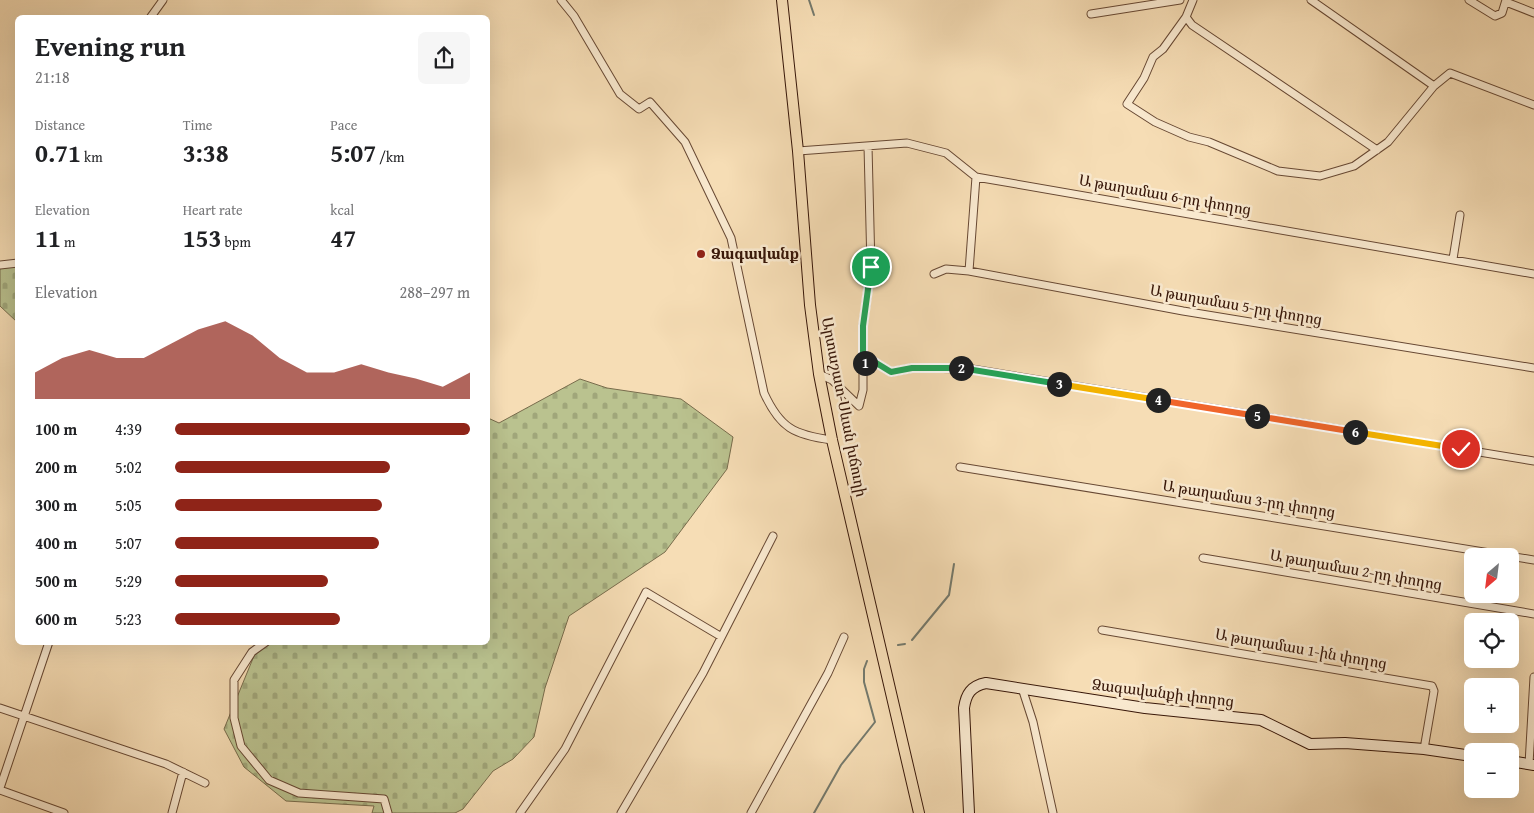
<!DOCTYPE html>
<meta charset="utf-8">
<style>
:root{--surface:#fff;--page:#f6f6f6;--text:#202124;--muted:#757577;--accent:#8f2418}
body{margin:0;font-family:"Gentium Book Plus","Noto Serif Armenian",serif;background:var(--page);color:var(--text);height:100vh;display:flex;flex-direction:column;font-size:19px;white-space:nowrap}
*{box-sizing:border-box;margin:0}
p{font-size:16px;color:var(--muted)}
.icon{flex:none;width:28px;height:28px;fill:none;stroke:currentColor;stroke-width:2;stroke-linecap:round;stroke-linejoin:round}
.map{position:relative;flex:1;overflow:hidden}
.panel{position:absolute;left:15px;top:15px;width:475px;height:630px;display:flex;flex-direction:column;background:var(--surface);border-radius:8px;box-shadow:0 5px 20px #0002}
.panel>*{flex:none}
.needle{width:32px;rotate:208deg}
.controls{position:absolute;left:1464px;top:548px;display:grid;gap:10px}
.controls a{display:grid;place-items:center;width:55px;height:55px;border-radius:8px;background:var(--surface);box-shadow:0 5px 20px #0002;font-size:25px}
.pin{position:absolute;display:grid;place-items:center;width:42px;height:42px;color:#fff;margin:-21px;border:2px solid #fff;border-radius:50%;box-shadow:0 1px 5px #0007}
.km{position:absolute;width:25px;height:25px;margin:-12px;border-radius:50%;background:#222;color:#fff;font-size:14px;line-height:25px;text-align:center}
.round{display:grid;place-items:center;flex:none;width:52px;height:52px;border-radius:8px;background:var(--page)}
.overview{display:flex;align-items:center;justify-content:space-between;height:85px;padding:0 20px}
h1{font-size:28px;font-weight:800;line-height:38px}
.stats{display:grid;grid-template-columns:repeat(3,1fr);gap:8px;height:85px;padding:5px 20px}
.stats div{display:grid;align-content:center}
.stats b{font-size:25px;font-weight:800}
.stats small{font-size:14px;font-weight:400}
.stats p{font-size:14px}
.chart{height:140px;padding:10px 20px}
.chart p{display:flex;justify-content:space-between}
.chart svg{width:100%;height:90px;margin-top:5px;fill:var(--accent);opacity:.7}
ul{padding:0 20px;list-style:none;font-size:16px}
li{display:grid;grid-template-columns:80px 60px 1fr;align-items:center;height:38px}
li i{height:12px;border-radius:6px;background:var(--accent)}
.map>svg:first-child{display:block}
.cemetery{fill:url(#cemetery-stones);stroke:#786c4c}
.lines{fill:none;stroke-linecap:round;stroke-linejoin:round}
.stream{stroke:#74796c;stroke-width:2}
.street-casing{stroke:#674833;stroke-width:9}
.secondary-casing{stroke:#371608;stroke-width:12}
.primary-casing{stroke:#371608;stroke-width:12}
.street{stroke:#f9e9cf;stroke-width:7}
.secondary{stroke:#f9e9cf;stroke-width:10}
.primary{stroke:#f6ddb5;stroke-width:10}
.split-1-casing{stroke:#fff;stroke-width:10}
.split-2-casing{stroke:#fff;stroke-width:10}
.split-3-casing{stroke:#fff;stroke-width:10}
.split-4-casing{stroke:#fff;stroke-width:10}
.split-5-casing{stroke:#fff;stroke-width:10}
.split-6-casing{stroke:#fff;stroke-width:10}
.split-7-casing{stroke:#fff;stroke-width:10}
.split-1{stroke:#22a559;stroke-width:6}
.split-2{stroke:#22a559;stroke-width:6}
.split-3{stroke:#22a559;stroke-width:6}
.split-4{stroke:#f5b400;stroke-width:6}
.split-5{stroke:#f0652b;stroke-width:6}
.split-6{stroke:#f0652b;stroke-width:6}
.split-7{stroke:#f5b400;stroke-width:6}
.poi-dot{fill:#8f2418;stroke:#f9e9cf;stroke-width:2}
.labels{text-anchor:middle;stroke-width:5;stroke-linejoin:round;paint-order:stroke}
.street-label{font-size:15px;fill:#371608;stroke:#f9e9cf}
.poi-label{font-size:15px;font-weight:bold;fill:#371608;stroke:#f9e9cf;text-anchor:start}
</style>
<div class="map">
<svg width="1534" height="813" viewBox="0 0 1534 813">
<defs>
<pattern id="cemetery-stones" width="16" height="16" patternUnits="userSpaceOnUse" patternTransform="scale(1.25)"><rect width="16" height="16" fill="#bac28f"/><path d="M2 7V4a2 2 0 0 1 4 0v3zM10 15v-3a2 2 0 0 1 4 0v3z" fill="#a0a67a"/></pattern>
</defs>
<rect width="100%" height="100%" fill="#f6ddb5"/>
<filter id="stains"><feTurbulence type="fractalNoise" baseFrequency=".004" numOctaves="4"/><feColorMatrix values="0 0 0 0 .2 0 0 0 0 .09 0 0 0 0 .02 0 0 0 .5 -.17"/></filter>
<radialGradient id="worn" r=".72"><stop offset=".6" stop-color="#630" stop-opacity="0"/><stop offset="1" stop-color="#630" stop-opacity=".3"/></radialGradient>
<path class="cemetery" d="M17,265V322L0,306V267Z
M580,379L607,388L681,399L733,437L727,469L665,552L569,616L545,688L534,737L513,759L493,771L463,809L455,813H372L374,806L286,801L244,767L224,729L256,651V643L488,642V418L499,423Z"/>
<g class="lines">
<path class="stream" d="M809,0L814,15
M912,640L949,595L954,564
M898,645L905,644
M814,813L841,765L875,722L864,682V669L867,661"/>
<g class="street-casing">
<path id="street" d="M561,0L574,16L620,94L639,109L650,102L685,142L731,238L764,393C780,428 794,435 832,440
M1193,0L1186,17L1163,49L1153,57L1144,78L1127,104L1155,122L1189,137L1209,142L1278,171L1320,176L1354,166L1388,142L1434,86L1450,73L1534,105
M1311,0L1434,86
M1469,0L1495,16L1502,13L1506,0
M1506,2L1534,13
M1091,14L1180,0
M1186,17L1192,25L1377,150
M150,18L163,0
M798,151L907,143L946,153L976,177L1534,274
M1453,259L1460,215
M0,265L18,263
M969,271L976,177
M934,274L946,269L969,271L1183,311L1534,368
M863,364L873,361L891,372L912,368L972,369L1534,461
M819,374L832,380L859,406L863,390V326L871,267L868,146
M960,467L1534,560
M1203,558L1534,614
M1102,630L1432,686L1434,691L1424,749
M266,642L252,652L234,680V718L241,746L269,780L299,793L384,799L388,813
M1022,688L1033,722L1053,813
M0,708L166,764L205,783
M1529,764L1534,677
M0,788L49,642
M0,790L64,813
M172,813L183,772
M520,813L565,749L646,592L720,636
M621,813L703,673L773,536
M751,813L828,673L844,637"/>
</g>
<g class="secondary-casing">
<path id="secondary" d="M1510,761L1534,765
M969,813L964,708C966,694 971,686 986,683L1145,708L1261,720L1310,744L1345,743L1424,749L1472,756"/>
</g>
<g class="primary-casing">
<path id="primary" d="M782,0L798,151L810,305L819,374L832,440L919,813"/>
</g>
<use href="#street" class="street"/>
<use href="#secondary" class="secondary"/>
<use href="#primary" class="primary"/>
</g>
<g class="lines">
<g class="split-1-casing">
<path id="split-1" d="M865,363L863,364V326L871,267"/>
</g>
<g class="split-2-casing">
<path id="split-2" d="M865,363L873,361L891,372L912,368H961"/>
</g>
<g class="split-3-casing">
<path id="split-3" d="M961,368L1059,384"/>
</g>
<g class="split-4-casing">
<path id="split-4" d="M1059,384L1158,400"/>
</g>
<g class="split-5-casing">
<path id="split-5" d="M1158,400L1257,416"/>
</g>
<g class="split-6-casing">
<path id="split-6" d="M1257,416L1355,432"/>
</g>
<g class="split-7-casing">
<path id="split-7" d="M1355,432L1461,449"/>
</g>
<use href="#split-1" class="split-1"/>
<use href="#split-2" class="split-2"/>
<use href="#split-3" class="split-3"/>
<use href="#split-4" class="split-4"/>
<use href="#split-5" class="split-5"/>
<use href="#split-6" class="split-6"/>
<use href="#split-7" class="split-7"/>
</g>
<circle class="poi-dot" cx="701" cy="254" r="5"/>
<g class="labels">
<g class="street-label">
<text transform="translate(1165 195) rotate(10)" y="5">Ա թաղամաս 6-րդ փողոց</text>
<text transform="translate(1236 305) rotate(10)" y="5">Ա թաղամաս 5-րդ փողոց</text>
<text transform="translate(844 407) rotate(79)" y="5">Արտաշատ-Սևան խճուղի</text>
<text transform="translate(1249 499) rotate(9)" y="5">Ա թաղամաս 3-րդ փողոց</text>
<text transform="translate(1356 570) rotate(10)" y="5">Ա թաղամաս 2-րդ փողոց</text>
<text transform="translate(1301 649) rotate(10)" y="5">Ա թաղամաս 1-ին փողոց</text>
<text transform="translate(1163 693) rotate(7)" y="5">Ձագավանքի փողոց</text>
</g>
<g class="poi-label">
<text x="711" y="259">Ձագավանք</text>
</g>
</g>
<rect width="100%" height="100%" filter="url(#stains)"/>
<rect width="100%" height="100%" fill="url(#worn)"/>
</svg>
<div class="controls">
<a><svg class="needle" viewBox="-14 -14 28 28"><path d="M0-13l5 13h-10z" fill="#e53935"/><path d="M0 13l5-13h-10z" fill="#757577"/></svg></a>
<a><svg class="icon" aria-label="locate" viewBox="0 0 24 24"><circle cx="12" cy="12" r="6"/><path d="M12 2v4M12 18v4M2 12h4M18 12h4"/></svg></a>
<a>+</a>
<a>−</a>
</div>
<div class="pin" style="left:871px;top:267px;background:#1e9e55"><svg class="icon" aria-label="arrive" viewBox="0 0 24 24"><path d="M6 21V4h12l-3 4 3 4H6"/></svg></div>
<div class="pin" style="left:1461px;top:449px;background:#d93025"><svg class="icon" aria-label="check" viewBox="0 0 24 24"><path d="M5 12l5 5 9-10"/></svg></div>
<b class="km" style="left:865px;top:363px">1</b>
<b class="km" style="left:961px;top:368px">2</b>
<b class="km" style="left:1059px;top:384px">3</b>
<b class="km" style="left:1158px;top:400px">4</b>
<b class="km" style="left:1257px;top:416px">5</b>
<b class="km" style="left:1355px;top:432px">6</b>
<section class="panel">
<div class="overview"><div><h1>Evening run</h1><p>21:18</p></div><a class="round"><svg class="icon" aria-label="share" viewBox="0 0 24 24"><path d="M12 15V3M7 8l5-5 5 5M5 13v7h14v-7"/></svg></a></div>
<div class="stats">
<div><p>Distance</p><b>0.71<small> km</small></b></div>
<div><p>Time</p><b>3:38</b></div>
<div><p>Pace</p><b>5:07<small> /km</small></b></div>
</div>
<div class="stats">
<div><p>Elevation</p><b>11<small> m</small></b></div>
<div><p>Heart rate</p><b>153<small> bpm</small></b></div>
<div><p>kcal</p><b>47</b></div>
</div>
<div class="chart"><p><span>Elevation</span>288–297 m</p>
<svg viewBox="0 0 160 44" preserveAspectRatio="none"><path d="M0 44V31L10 24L20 20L30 24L40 24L50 17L60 10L70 6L80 13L90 24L100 31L110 31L120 27L130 31L140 34L150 38L160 31V44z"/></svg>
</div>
<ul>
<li><b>100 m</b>4:39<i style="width:100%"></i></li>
<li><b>200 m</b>5:02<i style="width:73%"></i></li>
<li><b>300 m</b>5:05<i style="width:70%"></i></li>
<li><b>400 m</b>5:07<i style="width:69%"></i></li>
<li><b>500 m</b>5:29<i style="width:52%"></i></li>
<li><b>600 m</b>5:23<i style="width:56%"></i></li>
</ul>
</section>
</div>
